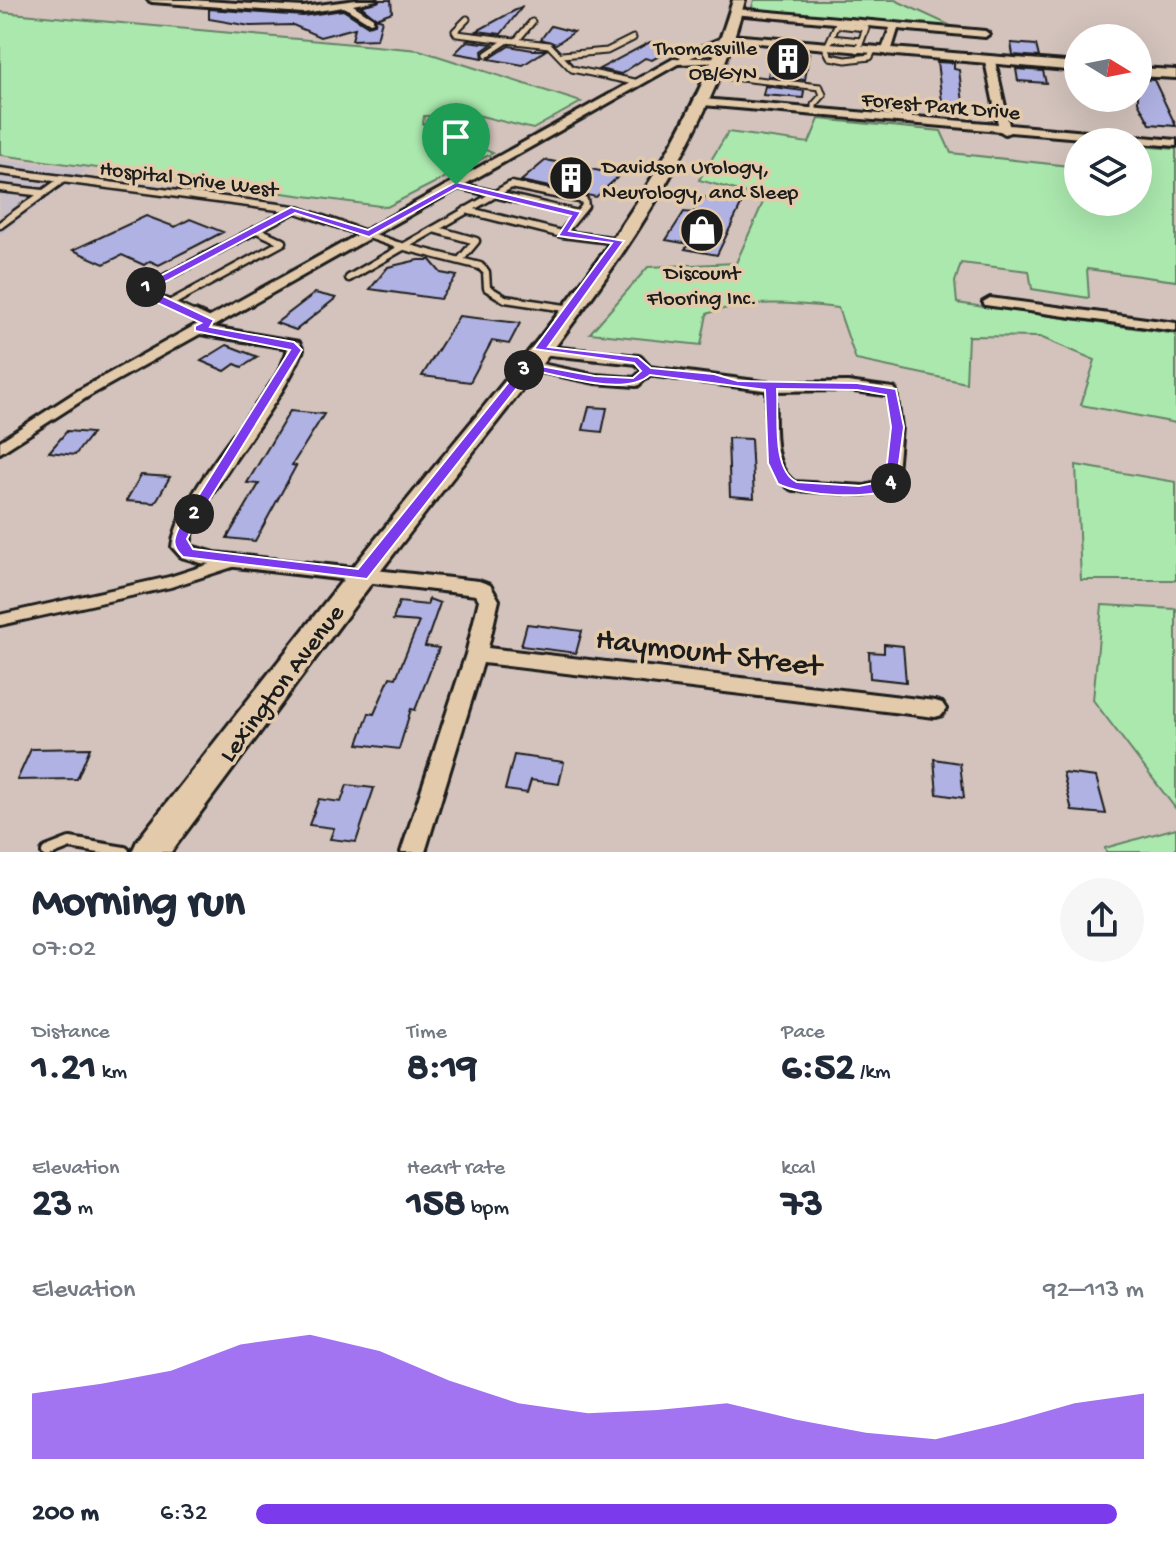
<!DOCTYPE html>
<meta charset="utf-8">
<style>
:root{--surface:#fff;--page:#f6f6f7;--text:#1f2937;--muted:#747a83;--accent:#7c3aed}
body{margin:0;font-family:"Gochi Hand",sans-serif;background:var(--page);color:var(--text);height:100vh;display:flex;flex-direction:column;font-size:30px;white-space:nowrap}
*{box-sizing:border-box;margin:0}
p{font-size:26px;color:var(--muted)}
.icon{flex:none;width:44px;height:44px;fill:none;stroke:currentColor;stroke-width:2;stroke-linecap:round;stroke-linejoin:round}
.map{position:relative;height:852px;overflow:hidden}
.details{display:flex;flex-direction:column;background:var(--surface);flex:1}
.details>*{flex:none}
.needle{width:52px;rotate:100deg}
.tools{position:absolute;left:1064px;top:24px;display:grid;gap:16px}
.tools a{display:grid;place-items:center;width:88px;height:88px;border-radius:50%;background:var(--surface);box-shadow:0 8px 32px #0002;font-size:40px}
.pin{position:absolute;display:grid;place-items:center;width:68px;height:68px;color:#fff;margin:-82px -34px;border-radius:50% 50% 50% 0;rotate:-45deg;box-shadow:0 0 8px #0007}
.pin .icon{rotate:45deg}
.km{position:absolute;width:40px;height:40px;margin:-20px;border-radius:50%;background:#222;color:#fff;font-size:22px;line-height:40px;text-align:center}
.round{display:grid;place-items:center;flex:none;width:84px;height:84px;border-radius:42px;background:var(--page)}
.headline{display:flex;align-items:center;justify-content:space-between;height:136px;padding:0 32px}
h1{font-size:44px;font-weight:700;line-height:60px}
.metrics{display:grid;grid-template-columns:repeat(3,1fr);gap:12px;height:136px;padding:8px 32px}
.metrics div{display:grid;align-content:center}
.metrics b{font-size:40px;font-weight:700}
.metrics small{font-size:22px;font-weight:400}
.metrics p{font-size:22px}
.chart{height:224px;padding:16px 32px}
.chart p{display:flex;justify-content:space-between}
.chart svg{width:100%;height:144px;margin-top:8px;fill:var(--accent);opacity:.7}
ul{padding:0 32px;list-style:none;font-size:26px}
li{display:grid;grid-template-columns:128px 96px 1fr;align-items:center;height:60px}
li i{height:20px;border-radius:10px;background:var(--accent)}
.map>svg:first-child{display:block}
.built{fill:#c8bec8}
.green{fill:#abe8ae;stroke:#648265;stroke-width:2}
.building{fill:#b0b2e3;stroke:#1c1c1c;stroke-width:2}
.lines{fill:none;stroke-linecap:round;stroke-linejoin:round}
.service-far3-casing{stroke:#1c1c1c;stroke-width:9}
.service-far2-casing{stroke:#1c1c1c;stroke-width:11}
.service-far1-casing{stroke:#1c1c1c;stroke-width:14}
.service-casing{stroke:#1c1c1c;stroke-width:16}
.minor-casing{stroke:#1c1c1c;stroke-width:6}
.tertiary-casing{stroke:#1c1c1c;stroke-width:6}
.secondary-casing{stroke:#1c1c1c;stroke-width:6}
.service-far3{stroke:#e2caab;stroke-width:5}
.service-far2{stroke:#e2caab;stroke-width:6}
.service-far1{stroke:#e2caab;stroke-width:8}
.service{stroke:#e2caab;stroke-width:10}
.minor{fill:#e2caab;fill-rule:evenodd}
.tertiary{fill:#e2caab;fill-rule:evenodd}
.secondary{fill:#e2caab;fill-rule:evenodd}
.route{fill:#7c3aed;stroke:#fff;stroke-width:2;fill-rule:evenodd}
.labels{text-anchor:middle;stroke-width:7;stroke-linejoin:round;paint-order:stroke}
.far-poi-label{font-size:22px;fill:#1c1c1c;stroke:#e2caab;text-anchor:end}
.far-street-label{font-size:22px;fill:#1c1c1c;stroke:#e2caab}
.street-label{font-size:26px;fill:#1c1c1c;stroke:#e2caab}
.near-street-label{font-size:32px;fill:#1c1c1c;stroke:#e2caab}
</style>
<div class="map">
<svg width="1176" height="852" viewBox="0 0 1176 852">
<rect width="100%" height="100%" fill="#d3c3bc"/>
<filter id="ink" filterUnits="userSpaceOnUse"><feTurbulence type="fractalNoise" baseFrequency=".0125" numOctaves="2"/><feDisplacementMap in="SourceGraphic" scale="16" xChannelSelector="R" yChannelSelector="G"/><feConvolveMatrix kernelMatrix="1 2 1 2 8 2 1 2 1" color-interpolation-filters="sRGB"/></filter>
<g filter="url(#ink)">
<path class="built" d="M0,160L88,169L0,235Z"/>
<path class="green" d="M754,0H895L960,30L751,11Z
M0,12L419,50L581,102L533,129L477,115L424,116L423,124L493,153L387,207L0,155Z
M819,119L941,131L951,153L1078,167V202H1138V146L1176,149V281L1087,269L1089,298L1032,289L1029,271L961,263L955,282L957,303L1176,334V423L1081,405L1095,360L1040,337L968,336L966,383L856,360L838,308C796,303 747,299 707,314L701,345L590,333L648,267L736,263L765,198L699,180L728,132L809,143Z
M1076,465L1176,482V580H1081Z
M1102,605L1176,609V809L1093,700Z
M1176,828V852H1106L1105,848Z"/>
<path class="building" d="M380,0H391L392,12L376,18L361,6Z
M523,6L501,34L477,31Z
M209,9L303,16L343,10L368,26L375,24L376,18L382,20L377,39L352,40L355,28L320,37L293,25L250,26L209,19Z
M551,26L574,32L556,44L541,39Z
M467,41L492,44L482,51L483,58L455,53Z
M650,42L674,48L652,60L645,58L621,74L599,69Z
M1011,43L1036,45L1039,57L1013,55Z
M509,46L532,50H546L523,65L489,59Z
M773,51L809,54L805,80L768,76Z
M937,62L954,63V69L959,70L964,111L943,109Z
M1016,69L1043,71L1046,83L1018,81Z
M1138,79L1154,80L1176,126L1150,124L1138,102Z
M765,86L804,91L803,98L763,95Z
M546,160L620,175L596,197L521,181Z
M702,197L742,203L717,255L685,249L689,244L666,240L684,212L693,213Z
M146,216L175,227L190,219L223,232L159,265L150,261L144,265L122,255L104,264L73,250Z
M418,260H430L441,273L457,276L440,299L370,289L388,267Z
M315,293L336,298L296,330L276,323Z
M459,316L520,323L509,344L492,341L470,382L422,376Z
M227,345L258,357L242,367L235,364L225,371L201,361Z
M589,407L607,408L602,432L583,430Z
M290,411L324,414L292,465L296,466L255,541L227,538L259,484L247,483Z
M67,431L92,433L75,455L49,452Z
M728,438L751,439L754,498L730,496Z
M141,475L170,477L155,503L126,501Z
M429,599L440,603L425,646L439,648L415,710L411,709L399,749L358,744L369,713L374,714L390,677L396,678L419,622L393,620L399,602L427,605Z
M527,624L582,631L576,653L521,646Z
M884,644L903,646L906,682L870,678L869,652L884,653Z
M90,748L77,779L17,780L31,749Z
M514,755L564,762L559,784L531,780L527,793L505,790Z
M934,759L960,763L964,798L937,794Z
M1063,773L1096,777L1106,814L1072,811Z
M347,785L374,788L356,842L330,839L334,828L309,825L319,799L341,802Z"/>
<g class="lines">
<g class="service-far3-casing">
<path id="service-far3" d="M467,19L455,31L457,34L549,45L572,69L639,83
M831,38L861,41
M516,41L532,22
M858,50L866,28L837,25L826,49L830,57L846,60L870,57L873,51
M487,54L508,40
M562,55L607,51L633,38
M714,75L820,87L823,95L814,105V113"/>
</g>
<g class="service-far2-casing">
<path id="service-far2" d="M0,171L294,209L397,245L480,266L486,272L487,288L505,299L572,309
M456,185L578,214
M0,188L43,193
M466,210L562,234L619,241
M0,225L62,180
M434,229L476,241L461,259
M349,278L511,185L584,200L585,206L562,234
M169,304L283,242L257,230
M199,317L144,292L145,288L294,210"/>
</g>
<g class="service-far1-casing">
<path id="service-far1" d="M195,315L210,322
M531,366L595,379L636,382L648,371L638,360L541,350
M648,371L771,387
M847,386L892,392L897,427L892,483L865,490L793,486C764,467 772,417 771,387Z"/>
</g>
<g class="service-casing">
<path id="service" d="M0,620L170,582L232,562
M47,852L70,843L124,852"/>
</g>
<g class="minor-casing">
<path id="minor" d="M148,0H190L303,7L356,0H377L353,5L373,18V22L370,23L344,7L303,13L152,2Z
M736,9L985,31L989,34L985,37L898,29L891,52L886,55L881,52L890,28L733,14V10Z
M727,36L734,38L690,58L720,57L725,60L723,62L678,64L212,327L299,342L303,350C285,393 254,431 228,470C213,493 193,518 190,546L215,553L479,581L490,585L499,600L488,648L935,701L942,703L946,709L942,715L935,717L483,663L425,852H401L466,654L479,600L476,595L201,563L181,557L172,547C177,503 235,435 262,397C272,383 284,366 288,348L200,334L89,396L0,453V441L79,390L673,59L680,58L681,55Z
M990,58L995,61L1009,125L1176,140V146L1010,132L1005,134L1000,131L703,105L698,102L703,99L998,124L985,61Z
M990,298L1176,323V331L985,305L983,302Z"/>
</g>
<g class="tertiary-casing">
<path id="tertiary" d="M730,35L1078,63V71L726,40L724,38Z
M1138,68L1176,70V78L1138,76Z"/>
</g>
<g class="secondary-casing">
<path id="secondary" d="M733,0H745C697,185 548,355 432,504C343,619 258,736 171,852H132L137,841C226,728 314,615 404,504C525,355 679,186 733,0Z"/>
</g>
<use href="#service-far3" class="service-far3"/>
<use href="#service-far2" class="service-far2"/>
<use href="#service-far1" class="service-far1"/>
<use href="#service" class="service"/>
<use href="#minor" class="minor"/>
<use href="#tertiary" class="tertiary"/>
<use href="#secondary" class="secondary"/>
</g>
</g>
<path class="route" d="M456,182L581,212L569,231L624,241L548,347L638,357L651,368L714,374L738,381L857,383L896,389L904,427L896,486C874,501 801,496 778,484L768,463L765,390L650,375C625,397 562,376 531,370L367,579L183,557C171,546 173,539 180,525L290,350L195,331V326L201,323L140,295L141,286L291,207L368,230ZM457,188L571,216L558,236L612,243L534,349L634,363L641,371L633,378L595,376L524,363L358,569L193,549L187,539L194,525L302,350L294,342L210,327L214,320L150,290L295,213L369,237ZM777,389L857,390L886,395L891,427L885,481L859,486L797,482C771,470 779,414 777,389Z"/>
<defs>
<g id="building-disc" transform="scale(2.3)"><circle r="9.5" fill="#1c1c1c" stroke="#e2caab"/><path d="M-4-6H4V6H1V3H-1V6H-4ZM-2.5-4.3h1.7v1.8h-1.7ZM.8-4.3h1.7v1.8H.8ZM-2.5-1h1.7V.8h-1.7ZM.8-1h1.7V.8H.8Z" fill="#fff"/></g>
<g id="shop-disc" transform="scale(2.3)"><circle r="9.5" fill="#1c1c1c" stroke="#e2caab"/><path d="M-5-2.5h2.3a2.7 3.5 0 0 1 5.4 0H5L5.5 6h-11ZM-1.5-2.5h3a1.5 2.3 0 0 0-3 0Z" fill="#fff"/></g>
</defs>
<g fill-rule="evenodd">
<use href="#building-disc" x="788" y="59"/>
<use href="#building-disc" x="571" y="178"/>
<use href="#shop-disc" x="702" y="230"/>
</g>
<g class="labels">
<g class="far-poi-label">
<text x="757" y="54">Thomasville<tspan x="757" dy="25">OB/GYN</tspan></text>
<text x="602" y="173" text-anchor="start">Davidson Urology,<tspan x="602" dy="25">Neurology, and Sleep</tspan></text>
<text x="702" y="279" text-anchor="middle">Discount<tspan x="702" dy="25">Flooring Inc.</tspan></text>
</g>
<g class="far-street-label">
<text transform="translate(941 104) rotate(5)" y="8">Forest Park Drive</text>
<text transform="translate(189 177) rotate(7)" y="8">Hospital Drive West</text>
</g>
<g class="street-label">
<text transform="translate(280 682) rotate(-53)" y="9">Lexington Avenue</text>
</g>
<g class="near-street-label">
<text transform="translate(709 650) rotate(7)" y="11">Haymount Street</text>
</g>
</g>
</svg>
<div class="tools">
<a><svg class="needle" viewBox="-14 -14 28 28"><path d="M0-13l5 13h-10z" fill="#e53935"/><path d="M0 13l5-13h-10z" fill="#747a83"/></svg></a>
<a><svg class="icon" aria-label="layers" viewBox="0 0 24 24"><path d="M12 4l9 5-9 5-9-5zM3 14l9 5 9-5"/></svg></a>
</div>
<div class="pin" style="left:456px;top:185px;background:#1e9e55"><svg class="icon" aria-label="arrive" viewBox="0 0 24 24"><path d="M6 21V4h12l-3 4 3 4H6"/></svg></div>
<b class="km" style="left:146px;top:287px">1</b>
<b class="km" style="left:194px;top:514px">2</b>
<b class="km" style="left:524px;top:370px">3</b>
<b class="km" style="left:891px;top:483px">4</b>
</div>
<section class="details">
<div class="headline"><div><h1>Morning run</h1><p>07:02</p></div><a class="round"><svg class="icon" aria-label="share" viewBox="0 0 24 24"><path d="M12 15V3M7 8l5-5 5 5M5 13v7h14v-7"/></svg></a></div>
<div class="metrics">
<div><p>Distance</p><b>1.21<small> km</small></b></div>
<div><p>Time</p><b>8:19</b></div>
<div><p>Pace</p><b>6:52<small> /km</small></b></div>
</div>
<div class="metrics">
<div><p>Elevation</p><b>23<small> m</small></b></div>
<div><p>Heart rate</p><b>158<small> bpm</small></b></div>
<div><p>kcal</p><b>73</b></div>
</div>
<div class="chart"><p><span>Elevation</span>92–113 m</p>
<svg viewBox="0 0 160 44" preserveAspectRatio="none"><path d="M0 44V24L10 21L20 17L30 9L40 6L50 11L60 20L70 27L80 30L90 29L100 27L110 32L120 36L130 38L140 33L150 27L160 24V44z"/></svg>
</div>
<ul>
<li><b>200 m</b>6:32<i style="width:97%"></i></li>
</ul>
</section>
